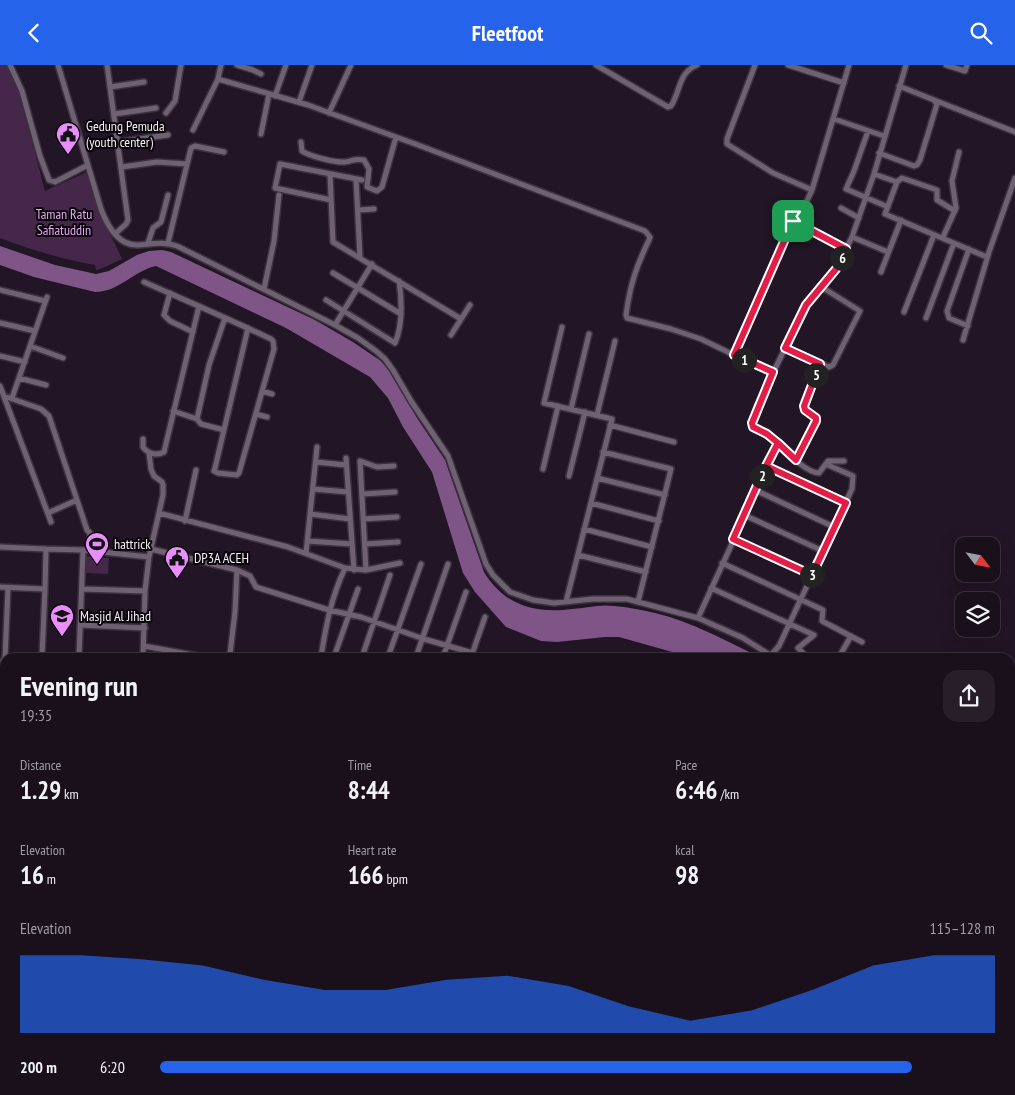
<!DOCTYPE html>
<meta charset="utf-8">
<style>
:root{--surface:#1a101c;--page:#271e29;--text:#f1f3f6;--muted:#9f9da3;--line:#38303b;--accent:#2563eb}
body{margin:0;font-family:"PT Sans Narrow",sans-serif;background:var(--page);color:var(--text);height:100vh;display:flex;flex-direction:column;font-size:19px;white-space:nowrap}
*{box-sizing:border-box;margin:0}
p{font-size:16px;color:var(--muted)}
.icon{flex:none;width:28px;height:28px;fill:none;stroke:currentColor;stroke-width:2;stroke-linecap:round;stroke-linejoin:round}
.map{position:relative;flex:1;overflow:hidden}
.drawer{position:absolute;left:0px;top:588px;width:1015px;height:442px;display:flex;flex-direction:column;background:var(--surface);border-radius:15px 15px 0 0;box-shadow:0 5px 20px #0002,0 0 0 1px var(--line)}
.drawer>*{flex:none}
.needle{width:32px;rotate:122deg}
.tools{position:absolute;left:955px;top:472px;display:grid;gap:10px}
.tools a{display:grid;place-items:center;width:45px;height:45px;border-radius:10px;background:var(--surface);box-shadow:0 5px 20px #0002,0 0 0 1px var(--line);font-size:25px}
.pin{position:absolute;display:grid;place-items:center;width:42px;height:42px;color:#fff;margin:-21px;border-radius:10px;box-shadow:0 2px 8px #0006}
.km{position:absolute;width:25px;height:25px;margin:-12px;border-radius:50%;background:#222;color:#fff;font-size:14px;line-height:25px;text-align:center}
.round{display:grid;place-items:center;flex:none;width:52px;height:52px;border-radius:15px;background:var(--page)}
.headline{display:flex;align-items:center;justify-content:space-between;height:85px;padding:0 20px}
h1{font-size:28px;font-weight:700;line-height:38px}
.figures{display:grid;grid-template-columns:repeat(3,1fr);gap:8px;height:85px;padding:5px 20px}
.figures div{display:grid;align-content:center}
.figures b{font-size:25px;font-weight:700}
.figures small{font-size:14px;font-weight:400}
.figures p{font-size:14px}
.chart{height:140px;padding:10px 20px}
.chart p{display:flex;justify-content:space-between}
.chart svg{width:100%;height:90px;margin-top:5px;fill:var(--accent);opacity:.7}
ul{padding:0 20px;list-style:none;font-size:16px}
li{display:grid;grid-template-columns:80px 60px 1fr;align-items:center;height:38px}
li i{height:12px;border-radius:6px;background:var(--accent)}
header{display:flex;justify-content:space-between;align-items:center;height:65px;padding:0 20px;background:var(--accent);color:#fff;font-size:22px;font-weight:700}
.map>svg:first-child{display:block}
.green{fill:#45274a}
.water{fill:#7e5586}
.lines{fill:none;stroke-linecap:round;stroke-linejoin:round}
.minor-casing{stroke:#3b323d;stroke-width:8}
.minor{stroke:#706073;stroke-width:5}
.route-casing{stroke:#fff;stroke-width:10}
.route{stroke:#e11d48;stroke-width:6}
.labels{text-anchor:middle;stroke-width:4;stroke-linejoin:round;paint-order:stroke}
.poi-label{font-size:14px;fill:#f6edf8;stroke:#09040a;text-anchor:start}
.park-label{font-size:14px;fill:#e5a8f1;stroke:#09040a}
</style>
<header><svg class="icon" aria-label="back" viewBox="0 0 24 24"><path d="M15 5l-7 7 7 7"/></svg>Fleetfoot<svg class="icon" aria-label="search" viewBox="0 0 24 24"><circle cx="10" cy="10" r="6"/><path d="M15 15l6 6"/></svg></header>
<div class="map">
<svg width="1015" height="1030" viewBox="0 0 1015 1030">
<rect width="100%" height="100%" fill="#221525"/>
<path class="green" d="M0,0H7L18,23L45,126L87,107L99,145L122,194L103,203L96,205L95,200C62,194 31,185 0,173Z
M86,491L109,493L108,509L85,508Z"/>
<path class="water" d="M0,181L55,200L96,209L109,206L137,190L149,186L162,185L171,187L315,255L353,277L381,296L389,306L417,353L445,395L484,507C504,540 534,549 572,544C586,543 600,539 614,541C627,542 642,545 655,548C693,557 726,576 760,592H690L619,572H605L557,577L541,576L506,562L475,527L463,508L432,407L403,362L388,333L370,312L286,263L156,201C133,206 119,227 95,227L34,212L0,200Z
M1010,814L1015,817V860L1010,857Z"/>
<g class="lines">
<g class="minor-casing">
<path id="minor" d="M10,0L22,26L40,91L49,115L55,117L88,100
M58,0L101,144C107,160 118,181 138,180C152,179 163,176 177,181L335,260L358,273L376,286L385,294L393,305L411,336L448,391L486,499L493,510L510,527L533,535L554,538L593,534H627L698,553L743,573L773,592
M107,0L128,155L126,159L115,169
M221,0L218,14L308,40L418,80L645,166L650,172L649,175C636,202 630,220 626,250L627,253L671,264L701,274L734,290
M237,0L253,5L261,9
M596,0L668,42L671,41C681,25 678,8 697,0
M755,0L727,74V79L773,108L812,125
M788,0L844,18
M946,0L965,6L967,0
M110,22L144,17
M275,31L286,0
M934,35L1015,67
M299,37L312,0
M166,48L175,36L181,0
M329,48L351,0
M114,49L156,43
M834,54L884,71
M193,65L218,14
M868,66L854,106L846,124L888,142
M261,69L269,29
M118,77L168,70
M301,77L302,86C309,91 336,98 345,97C354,96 353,93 364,95L369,104L367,122L377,126L382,122L396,72
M879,88L914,101L917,100L920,95L937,39L934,35L899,21
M122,102L157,97L187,99
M330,109L333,177L461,254
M874,109L897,117L902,113L937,125V135L955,146
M356,114L360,192
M897,117L885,149L987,192
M331,135L275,123L280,99L362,115
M841,143L859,153
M358,145L374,144
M793,156L846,184
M852,172L888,187
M943,172L956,143L952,116L959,87
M148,178L153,163L161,157L168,130
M168,178L191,83L195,81L224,87
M881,207L901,155
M333,208L401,249
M144,217C187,236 229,254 271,274L273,276L274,284L239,408L237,410L218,408L214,406L215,403L248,263
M264,224L274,176L279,130
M0,225L45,236
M170,228L164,250L170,256L193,267
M326,235L395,278C403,259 402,236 399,216
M904,247L934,170
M926,253L954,178
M0,258L35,266
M335,260L372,199
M968,261L949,253L947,246L969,184
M562,262L544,338L612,354L566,537
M451,270L470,240
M963,275L989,187L1015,113
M30,281L63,293
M785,283L829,302L833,300L860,246L820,221
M0,291L25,297
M773,307L734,290L797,147L806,138L812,125L849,0
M19,313L46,320
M0,321L51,457
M262,326L272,329
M4,331L41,344L49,351L87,465L90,468L91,486
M12,333L47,232
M571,344L589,269
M173,346L197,354
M256,349L267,352
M597,350L615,276
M610,360L674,377
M224,365L201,359L197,354L209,300L225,253
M143,374V382C148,389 157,391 164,387L199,241
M603,387L671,404L638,537
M346,393L354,505
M796,395L816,354L805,345L804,341L820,299
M844,396H828L819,408C805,408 782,382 771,372C765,367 755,365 752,358L757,341L806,240L836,204L852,172L874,109L906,0
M316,397L346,400
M766,401L846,438
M543,404L558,341
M569,411L585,347
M597,413L665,430
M313,424L348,427
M755,425L834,462
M362,429L395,427
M591,438L659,456
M48,448L77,435
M159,448L288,482L345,503L366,505L400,498
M310,449L350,454
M744,450L823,486
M363,454L397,452
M185,456L196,405
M584,464L652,482
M733,474L812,510
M307,476L352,479
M365,479L398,477
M0,482L46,484
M151,484L237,505L250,511L256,522L329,545L361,552L424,574L473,588
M306,488L317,382
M578,490L646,507
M722,498L823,545L822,556L862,577
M237,505L235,547L230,589L239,592
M366,505L360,396L377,402L394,401
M0,522L45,524L46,484L83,485L149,492
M711,523L814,570L798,583L807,592
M82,524L145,526
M698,553L778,378
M80,560L145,563
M144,581L204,592
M771,590L779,581L852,424L853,411L828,400
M42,592L45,524
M79,592L83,485
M143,592L145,526L149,492L163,430V420L162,417L154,411L151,404L149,388
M321,592C326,560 331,533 345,503
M334,592L358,524
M362,592L390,510
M388,592L421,499
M416,592L448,499
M443,592L466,527
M471,592L485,552
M839,592L851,571
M0,600L5,593L8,523
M0,603L5,605
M0,625L5,627
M0,664L5,666
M0,701L3,702
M0,732L5,734
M0,763L5,764
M0,850L5,851
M0,928L5,917
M99,1025L104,1027
M220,1025L238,1030
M517,1025L551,1027
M697,1025L708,1030
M4,1030L5,1015
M76,1030L78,1025
M162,1030L164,1025
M195,1030L197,1025
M274,1030L275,1025
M345,1030V1025
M437,1030V1025
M464,1030V1025
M488,1030V1025
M587,1030L588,1025
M620,1030L622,1025
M658,1030L660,1025
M759,1030L761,1025"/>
</g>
<use href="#minor" class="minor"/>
</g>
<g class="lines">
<g class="route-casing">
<path id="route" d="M793,156L734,290L773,307L752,358L753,362L767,369L778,378C770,394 762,409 755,425L733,474L812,510L846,438L766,401L778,378L796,395L816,356V353L805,345L804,341L820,299L785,283L806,240L836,204L846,184L793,156"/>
</g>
<use href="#route" class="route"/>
</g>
<defs>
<g id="civic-pin" transform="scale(1.25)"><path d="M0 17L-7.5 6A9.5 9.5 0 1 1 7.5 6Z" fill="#ea8dfc" stroke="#09040a"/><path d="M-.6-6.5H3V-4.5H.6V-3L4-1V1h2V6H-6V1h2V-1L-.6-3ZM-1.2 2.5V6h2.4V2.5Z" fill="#111"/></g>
<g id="stadium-pin" transform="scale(1.25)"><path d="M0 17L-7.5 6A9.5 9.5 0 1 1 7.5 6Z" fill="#ea8dfc" stroke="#09040a"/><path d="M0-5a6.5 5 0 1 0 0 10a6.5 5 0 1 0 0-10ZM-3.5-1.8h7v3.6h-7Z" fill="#111"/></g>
<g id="school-pin" transform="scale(1.25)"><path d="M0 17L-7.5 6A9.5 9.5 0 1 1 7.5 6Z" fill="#ea8dfc" stroke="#09040a"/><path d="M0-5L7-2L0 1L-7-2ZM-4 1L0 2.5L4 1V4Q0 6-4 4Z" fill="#111"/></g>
</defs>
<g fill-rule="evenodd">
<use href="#civic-pin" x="68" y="69"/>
<use href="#stadium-pin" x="97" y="479"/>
<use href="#civic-pin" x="177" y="493"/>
<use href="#school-pin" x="62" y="551"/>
</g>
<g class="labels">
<g class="poi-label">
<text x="86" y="66">Gedung Pemuda<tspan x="86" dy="16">(youth center)</tspan></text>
<text x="114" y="484">hattrick</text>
<text x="194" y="498">DP3A ACEH</text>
<text x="80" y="556">Masjid Al Jihad</text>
</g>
<g class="park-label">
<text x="64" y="154">Taman Ratu<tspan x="64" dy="16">Safiatuddin</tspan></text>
</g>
</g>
</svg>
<div class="tools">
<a><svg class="needle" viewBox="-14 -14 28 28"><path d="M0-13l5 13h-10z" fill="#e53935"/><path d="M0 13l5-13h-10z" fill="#9f9da3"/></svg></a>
<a><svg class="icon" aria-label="layers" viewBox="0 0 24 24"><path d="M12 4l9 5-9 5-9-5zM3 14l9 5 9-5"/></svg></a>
</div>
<div class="pin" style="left:793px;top:156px;background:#1e9e55"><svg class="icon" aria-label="arrive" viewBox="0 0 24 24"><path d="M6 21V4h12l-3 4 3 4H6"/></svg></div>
<b class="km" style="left:744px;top:295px">1</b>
<b class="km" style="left:762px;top:411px">2</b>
<b class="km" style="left:812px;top:510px">3</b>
<b class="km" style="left:816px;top:310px">5</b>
<b class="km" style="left:842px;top:193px">6</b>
<section class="drawer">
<div class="headline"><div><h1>Evening run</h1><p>19:35</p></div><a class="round"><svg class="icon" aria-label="share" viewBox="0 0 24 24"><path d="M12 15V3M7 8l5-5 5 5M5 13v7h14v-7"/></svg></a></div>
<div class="figures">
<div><p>Distance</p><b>1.29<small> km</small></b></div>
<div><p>Time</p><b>8:44</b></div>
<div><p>Pace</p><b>6:46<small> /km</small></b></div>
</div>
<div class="figures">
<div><p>Elevation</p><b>16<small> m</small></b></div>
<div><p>Heart rate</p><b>166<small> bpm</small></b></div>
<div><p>kcal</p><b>98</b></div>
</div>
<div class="chart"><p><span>Elevation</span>115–128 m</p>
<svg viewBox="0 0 160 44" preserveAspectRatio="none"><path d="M0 44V6L10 6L20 8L30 11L40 18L50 23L60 23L70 18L80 16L90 21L100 31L110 38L120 33L130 23L140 11L150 6L160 6V44z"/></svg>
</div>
<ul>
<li><b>200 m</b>6:20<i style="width:90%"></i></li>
</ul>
</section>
</div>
